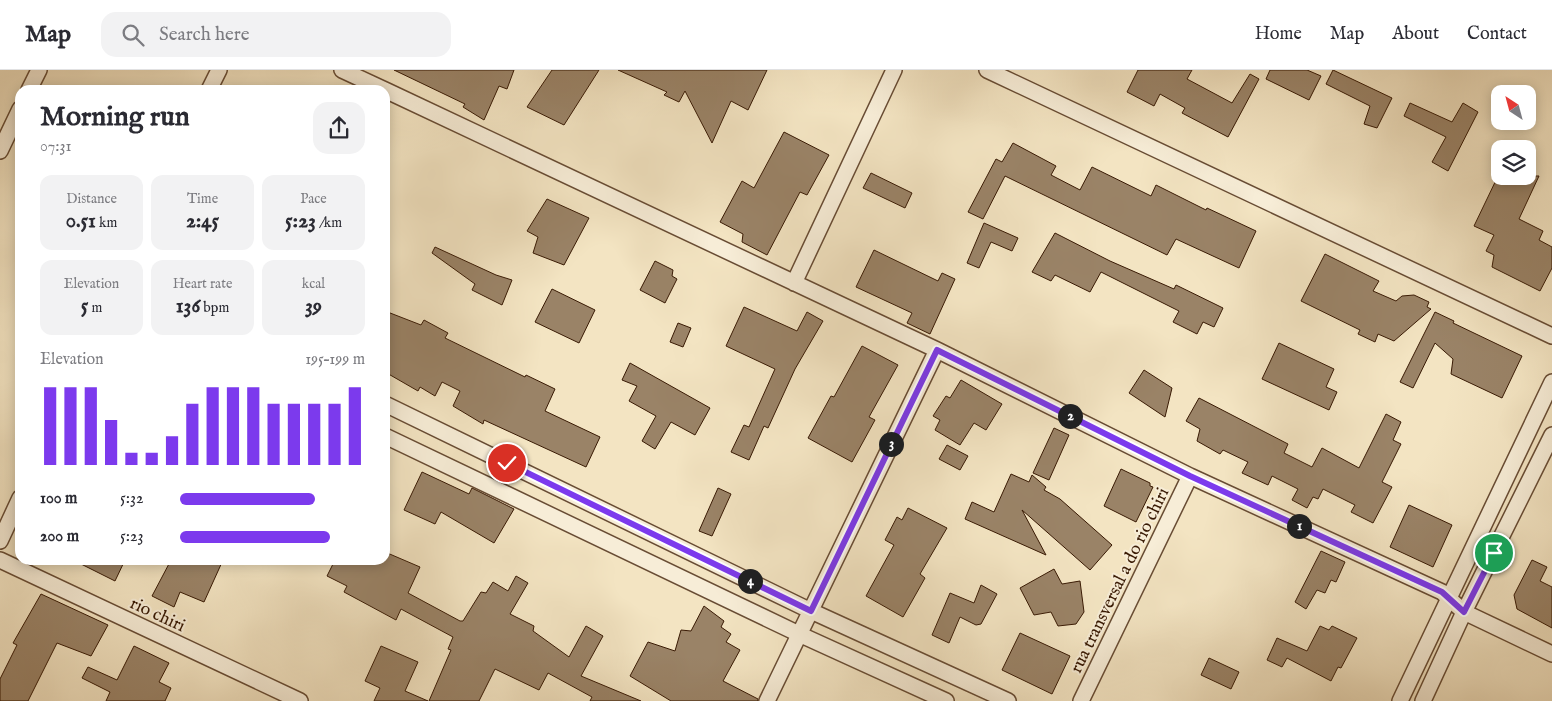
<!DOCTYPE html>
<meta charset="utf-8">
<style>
:root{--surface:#fff;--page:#f2f2f3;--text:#2b2b33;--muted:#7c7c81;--line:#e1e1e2;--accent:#7c3aed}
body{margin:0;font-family:"IM FELL English",serif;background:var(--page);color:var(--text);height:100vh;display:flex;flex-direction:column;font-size:19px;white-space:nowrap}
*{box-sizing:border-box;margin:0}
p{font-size:16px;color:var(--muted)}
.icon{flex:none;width:28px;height:28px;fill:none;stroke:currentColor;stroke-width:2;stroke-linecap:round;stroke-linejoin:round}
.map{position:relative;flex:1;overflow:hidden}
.panel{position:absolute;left:15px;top:15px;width:375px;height:480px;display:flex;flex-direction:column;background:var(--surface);border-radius:15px;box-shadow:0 2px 12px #0003}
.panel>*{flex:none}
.needle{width:32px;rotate:324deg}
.tools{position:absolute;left:1491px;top:15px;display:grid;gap:10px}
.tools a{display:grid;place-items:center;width:45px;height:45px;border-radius:10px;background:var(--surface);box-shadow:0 2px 12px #0003;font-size:25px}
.pin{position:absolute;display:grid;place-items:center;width:42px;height:42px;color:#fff;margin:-21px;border:2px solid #fff;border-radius:50%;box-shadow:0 1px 5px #0007}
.km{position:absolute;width:25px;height:25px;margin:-12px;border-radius:50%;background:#222;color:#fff;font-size:14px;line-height:25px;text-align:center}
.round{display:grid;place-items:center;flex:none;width:52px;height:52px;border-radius:15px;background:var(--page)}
.overview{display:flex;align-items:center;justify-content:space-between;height:85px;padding:0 25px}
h1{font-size:28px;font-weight:700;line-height:38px}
.stats{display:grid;grid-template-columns:repeat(3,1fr);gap:8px;height:85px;padding:5px 25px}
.stats div{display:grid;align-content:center;border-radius:12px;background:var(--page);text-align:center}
.stats b{font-size:21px;font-weight:700}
.stats small{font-size:14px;font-weight:400}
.stats p{font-size:14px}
.chart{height:140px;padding:10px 25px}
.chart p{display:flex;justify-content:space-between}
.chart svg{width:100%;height:90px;margin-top:5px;stroke:var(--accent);stroke-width:6}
ul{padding:0 25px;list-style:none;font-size:16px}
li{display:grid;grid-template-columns:80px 60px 1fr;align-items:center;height:38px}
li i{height:12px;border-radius:6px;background:var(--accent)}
header{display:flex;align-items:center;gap:30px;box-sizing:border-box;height:70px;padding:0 25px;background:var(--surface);border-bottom:1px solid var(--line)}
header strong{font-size:24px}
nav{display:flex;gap:28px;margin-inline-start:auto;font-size:18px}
.search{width:350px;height:45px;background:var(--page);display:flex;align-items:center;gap:12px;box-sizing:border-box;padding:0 18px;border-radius:15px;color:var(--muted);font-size:19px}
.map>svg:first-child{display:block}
.building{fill:#9a8367;stroke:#391a04}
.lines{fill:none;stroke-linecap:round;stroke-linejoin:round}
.minor-casing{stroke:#684c34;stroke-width:18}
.minor{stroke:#f7edd7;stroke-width:15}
.route-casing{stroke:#fff;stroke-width:10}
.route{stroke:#7c3aed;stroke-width:6}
.labels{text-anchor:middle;stroke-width:4;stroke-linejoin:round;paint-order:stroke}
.street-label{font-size:18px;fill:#391a04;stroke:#f7edd7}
</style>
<header>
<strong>Map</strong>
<div class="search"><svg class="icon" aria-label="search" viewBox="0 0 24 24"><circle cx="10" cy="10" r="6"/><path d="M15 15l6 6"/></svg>Search here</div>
<nav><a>Home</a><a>Map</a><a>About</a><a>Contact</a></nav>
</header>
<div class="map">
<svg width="1552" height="631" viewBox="0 0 1552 631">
<rect width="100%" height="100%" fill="#f3e4c2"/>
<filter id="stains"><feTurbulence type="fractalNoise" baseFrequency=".004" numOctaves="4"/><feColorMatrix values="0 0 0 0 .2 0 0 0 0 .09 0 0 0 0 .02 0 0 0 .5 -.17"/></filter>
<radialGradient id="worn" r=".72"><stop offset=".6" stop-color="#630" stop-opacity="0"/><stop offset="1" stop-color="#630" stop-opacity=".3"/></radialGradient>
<path class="building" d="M394,0H514L507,19L499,16L484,50L463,37L465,34Z
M552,0H599L564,55L527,37Z
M618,0H767L748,40L731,31L712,73L685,21L679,32L664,25L667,22Z
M1138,0H1192L1187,9L1232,33L1250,4L1259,9L1228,67L1182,43L1185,38L1160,24L1154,36L1127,22Z
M1270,0H1307L1321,6L1309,30L1266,9Z
M1333,0L1392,28L1377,58L1364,54L1370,36L1326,14Z
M1410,33L1452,52L1463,33L1478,42L1448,101L1432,92L1446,67L1404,46Z
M784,62L829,85L807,125L800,122L767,185L742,172L743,164L720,152L742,111L754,118Z
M1013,73L1056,96L1051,105L1080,120L1092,97L1151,126L1156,115L1206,140L1207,138L1256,161L1239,198L1176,169L1167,185L1005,106L983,149L968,142L996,89L1002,92Z
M871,103L912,123L905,138L863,118Z
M1498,106H1539L1519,149L1543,161L1539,170L1552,177V198L1540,221L1492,197L1494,185L1486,181L1494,165L1474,156Z
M547,129L589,148L564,195L533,183L538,167L527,161Z
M984,153L1018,168L1012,181L991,172L979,198L967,193Z
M1055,163L1110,191L1174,219L1176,215L1223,238L1214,257L1203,252L1197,264L1173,252L1179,241L1101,202L1090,222L1055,205L1051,211L1032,202Z
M435,177L496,205L512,210L502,235L472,220L475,214L432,183Z
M874,180L938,211L942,203L955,209L930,264L907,253L912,243L856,217Z
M1325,184L1379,211L1373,221L1396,231L1402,226L1414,225L1429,232L1427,237L1431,239L1394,271L1378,264L1375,272L1358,264L1360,260L1301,231Z
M655,191L673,200L672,206L677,209L665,233L640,220Z
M552,219L595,240L579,273L535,252Z
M744,237L797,261L807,242L823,251L795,299L768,358L764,356L749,390L731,382L744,355L749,357L775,299L726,276Z
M385,241L421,255L424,250L448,263L445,268L525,307L526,305L555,319L545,341L600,367L586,397L484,350L483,354L453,336L460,321L442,312L435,326L420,317L418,321L385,302Z
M1435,242L1454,251L1453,253L1522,286L1502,328L1451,304L1453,289L1435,273L1413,318L1400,312Z
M678,253L691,258L683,277L670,272Z
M1279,273L1334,299L1326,317L1337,322L1329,340L1262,309Z
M862,276L898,295L869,347L875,350L852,392L808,368L831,326L834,327Z
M630,293L710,338L695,365L671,352L655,379L642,371L656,346L629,331L637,316L622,310Z
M1144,300L1172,318L1165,347L1129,323Z
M961,310L1002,334L986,360L974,353L960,375L935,360L940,350L933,346L946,326L950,328Z
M1199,328L1288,374L1284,383L1312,397L1322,378L1359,398L1386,344L1401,352L1393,370L1401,374L1382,412L1392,417L1373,453L1351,442L1355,435L1323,419L1318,429L1313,427L1307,438L1292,430L1298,419L1272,406L1268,415L1242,403L1248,392L1223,380L1220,384L1197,371L1200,359L1186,351Z
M1054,358L1069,365L1049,410L1033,403Z
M947,375L968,386L960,400L939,389Z
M1121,399L1150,413V416L1153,417L1136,452L1104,436Z
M422,402L469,424L472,418L514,439L494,473L441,442L435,454L404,440Z
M1011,404L1029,412L1032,405L1046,417L1044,420L1060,429L1112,475L1090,500L1022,440L1046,485L965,449L972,432L994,442Z
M718,418L731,424L712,466L699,461Z
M1409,435L1452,455L1433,497L1390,477Z
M908,438L947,458L920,504L925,508L903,547L866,526L894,475L885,470L897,447L902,450Z
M1321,481L1345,492L1336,512L1331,510L1325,523L1317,520L1306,539L1295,532Z
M385,482L420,497L408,523L460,551H463L481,522L486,523L493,512L508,521L516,506L528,513L510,544L534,556L533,561L569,587L586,556L603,566L581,606L641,631H590L592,627L548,603L539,620L495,599L479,631H429L451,580L448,579L453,567L401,539L396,550L344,522L347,516L327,506L335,490H385Z
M73,490H125L115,511Z
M171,490H223L204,532L180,522L174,537L152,526Z
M1532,490L1547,497L1540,511L1552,517V558L1517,539L1514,525Z
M1054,499L1062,514L1080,511L1084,542L1076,554L1058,556L1051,542L1034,545L1020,518Z
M981,515L997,524L981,554L976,555L960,547L949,573L932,565L950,523L974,533Z
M41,524L108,555L91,586L57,573L28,631H0V609L17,575L13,573Z
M704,536L724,551L721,557L731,564L726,572L740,580L723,611L758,629V631H671L630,606L648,572L675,581L681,560L691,561Z
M1320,556L1329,560L1332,556L1357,568L1341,598L1338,597L1331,611L1287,588L1282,597L1267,590L1277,568L1307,581Z
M1020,563L1070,586L1052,624L1002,600Z
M134,576L169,593L159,612L171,618L165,631H106L110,622L82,608L88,597L117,610Z
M381,576L418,592L405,621L428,631H374L380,618L365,611Z
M1209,588L1239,602L1231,619L1201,605Z"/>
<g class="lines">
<g class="minor-casing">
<path id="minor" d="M342,0L385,20
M987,0L1552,266
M29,20L39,0
M209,20L219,0
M385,20L937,280L1190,406L1442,522L1464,542L1552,584
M0,81L20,39
M794,213L894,0
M385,334L811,541L1008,631
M385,366L801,565L946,631
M0,471L20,428
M0,490L300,631
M767,631L937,280
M1081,631L1190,406
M1400,631L1552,312
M1423,631L1464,542L1552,365"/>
</g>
<use href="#minor" class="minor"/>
</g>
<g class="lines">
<g class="route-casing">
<path id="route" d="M507,393L811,541L937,280L1190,406L1442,522L1464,542L1494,483"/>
</g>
<use href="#route" class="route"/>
</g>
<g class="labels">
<g class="street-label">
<text transform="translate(1119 510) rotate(-64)" y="6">rua transversal a do rio chiri</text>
<text transform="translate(158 544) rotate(25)" y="6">rio chiri</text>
</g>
</g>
<rect width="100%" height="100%" filter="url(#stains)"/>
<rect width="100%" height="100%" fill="url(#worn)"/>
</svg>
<div class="tools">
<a><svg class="needle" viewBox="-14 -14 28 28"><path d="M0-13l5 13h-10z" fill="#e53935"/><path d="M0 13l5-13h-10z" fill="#7c7c81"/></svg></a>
<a><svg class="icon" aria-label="layers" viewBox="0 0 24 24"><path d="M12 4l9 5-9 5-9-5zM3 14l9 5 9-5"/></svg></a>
</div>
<div class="pin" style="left:1494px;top:483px;background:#1e9e55"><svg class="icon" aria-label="arrive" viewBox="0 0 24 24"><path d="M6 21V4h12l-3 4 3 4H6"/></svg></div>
<div class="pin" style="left:507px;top:393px;background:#d93025"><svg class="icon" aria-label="check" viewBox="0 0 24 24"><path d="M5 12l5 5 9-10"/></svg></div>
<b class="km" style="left:1299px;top:456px">1</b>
<b class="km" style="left:1070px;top:346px">2</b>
<b class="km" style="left:891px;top:374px">3</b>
<b class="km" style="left:750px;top:511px">4</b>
<section class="panel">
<div class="overview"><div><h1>Morning run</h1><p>07:31</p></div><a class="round"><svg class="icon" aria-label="share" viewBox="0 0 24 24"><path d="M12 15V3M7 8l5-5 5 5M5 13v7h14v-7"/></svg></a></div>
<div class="stats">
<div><p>Distance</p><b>0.51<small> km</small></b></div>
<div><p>Time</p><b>2:45</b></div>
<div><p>Pace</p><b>5:23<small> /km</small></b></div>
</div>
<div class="stats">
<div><p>Elevation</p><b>5<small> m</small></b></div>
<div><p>Heart rate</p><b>136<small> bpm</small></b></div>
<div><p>kcal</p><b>39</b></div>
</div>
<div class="chart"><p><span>Elevation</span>195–199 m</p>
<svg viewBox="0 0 160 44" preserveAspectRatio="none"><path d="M5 44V6M15 44V6M25 44V6M35 44V22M45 44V38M55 44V38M65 44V30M75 44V14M85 44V6M95 44V6M105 44V6M115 44V14M125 44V14M135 44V14M145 44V14M155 44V6"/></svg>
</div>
<ul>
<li><b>100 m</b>5:32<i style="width:73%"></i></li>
<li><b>200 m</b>5:23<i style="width:81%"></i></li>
</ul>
</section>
</div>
